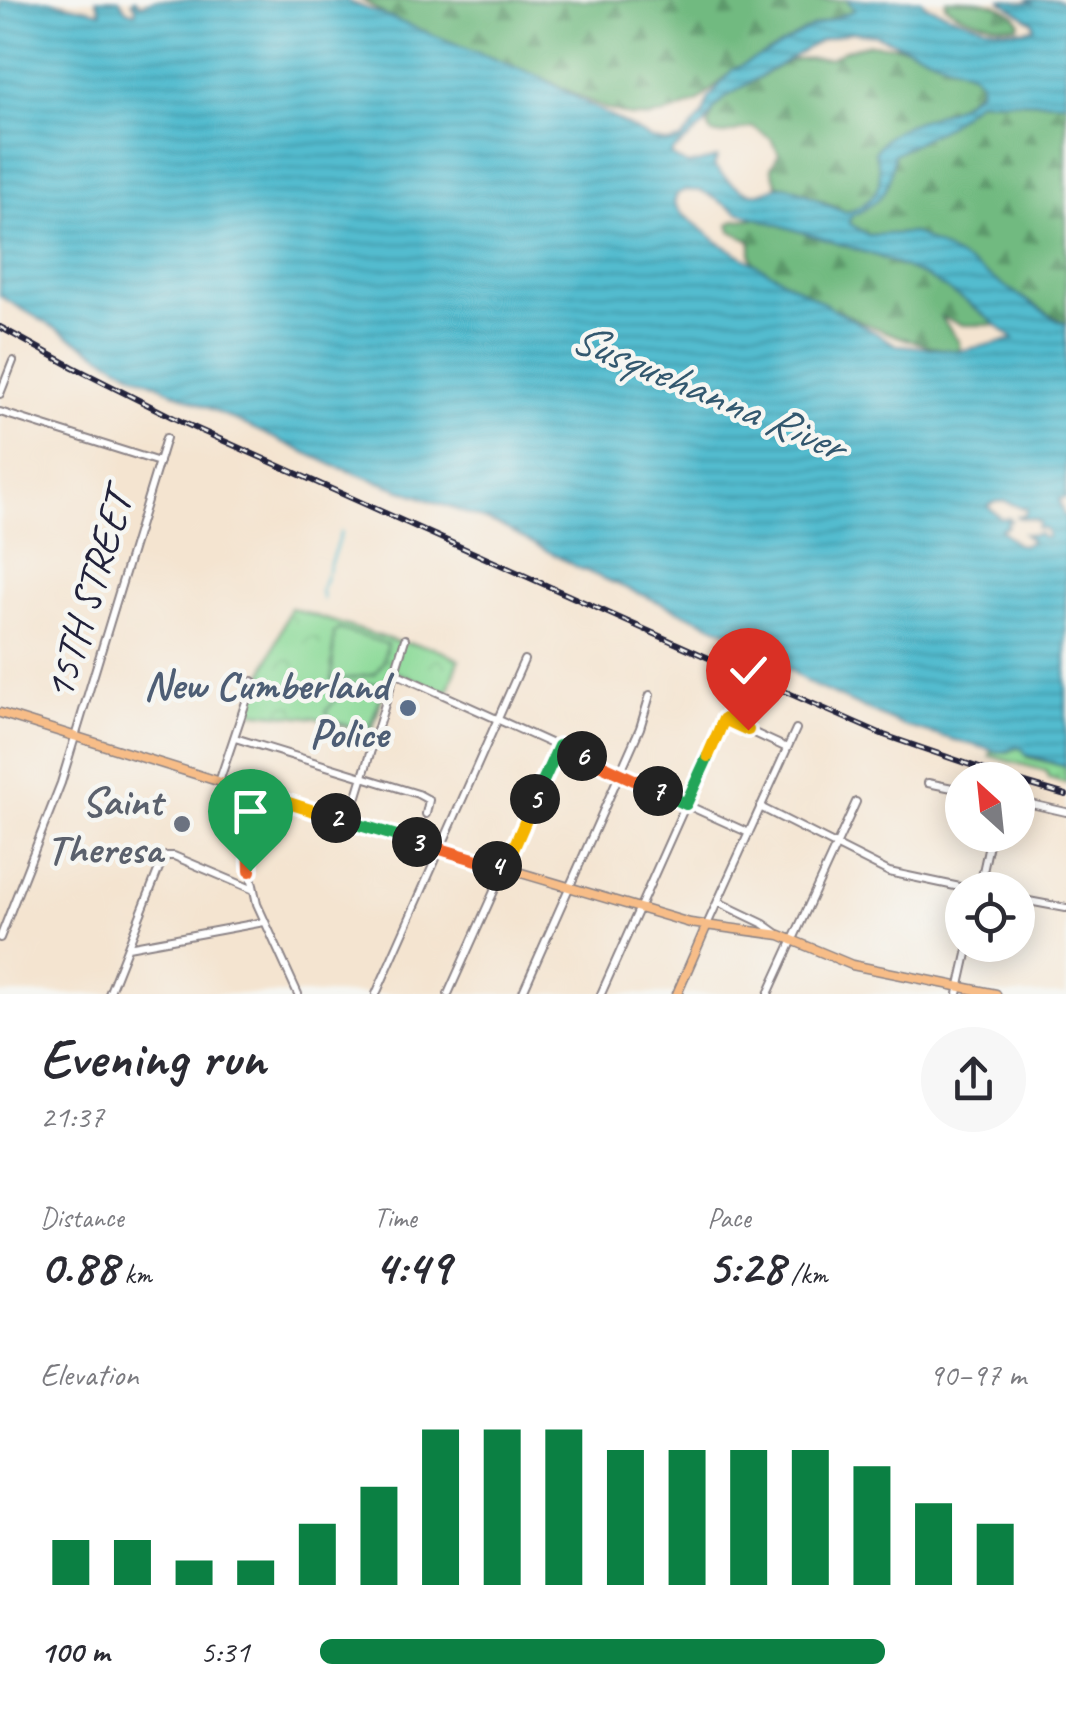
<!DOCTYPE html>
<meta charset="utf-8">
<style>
:root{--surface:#fff;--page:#f7f7f7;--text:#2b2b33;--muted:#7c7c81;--accent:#0b8043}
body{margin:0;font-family:Caveat,sans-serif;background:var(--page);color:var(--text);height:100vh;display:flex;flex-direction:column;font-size:38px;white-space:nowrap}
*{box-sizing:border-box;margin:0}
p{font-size:32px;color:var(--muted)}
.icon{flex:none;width:55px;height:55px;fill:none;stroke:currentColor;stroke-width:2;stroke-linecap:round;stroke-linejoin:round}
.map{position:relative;height:994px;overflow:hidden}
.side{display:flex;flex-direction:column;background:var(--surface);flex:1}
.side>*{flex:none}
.needle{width:65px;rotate:333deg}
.fabs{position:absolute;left:945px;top:762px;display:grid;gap:20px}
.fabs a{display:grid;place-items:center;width:90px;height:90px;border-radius:50%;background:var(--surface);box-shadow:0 5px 25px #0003;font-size:50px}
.pin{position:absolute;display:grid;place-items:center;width:85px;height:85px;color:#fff;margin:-102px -42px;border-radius:50% 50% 50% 0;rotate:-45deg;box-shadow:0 0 10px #0007}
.pin .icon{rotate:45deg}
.km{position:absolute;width:50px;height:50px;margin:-25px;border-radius:50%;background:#222;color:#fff;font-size:28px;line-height:50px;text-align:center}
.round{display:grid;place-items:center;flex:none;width:105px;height:105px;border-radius:52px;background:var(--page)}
.headline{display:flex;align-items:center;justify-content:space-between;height:170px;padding:0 40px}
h1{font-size:55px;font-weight:700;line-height:75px}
.figures{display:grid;grid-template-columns:repeat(3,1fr);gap:15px;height:170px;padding:10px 40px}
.figures div{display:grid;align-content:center}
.figures b{font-size:50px;font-weight:700}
.figures small{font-size:28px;font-weight:400}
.figures p{font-size:28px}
.chart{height:280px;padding:20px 40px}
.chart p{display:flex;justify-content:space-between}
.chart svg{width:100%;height:180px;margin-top:10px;stroke:var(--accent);stroke-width:6}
ul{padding:0 40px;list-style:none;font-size:32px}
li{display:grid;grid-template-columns:160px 120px 1fr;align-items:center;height:75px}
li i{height:25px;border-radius:12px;background:var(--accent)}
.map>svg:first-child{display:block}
.forest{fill:url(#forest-firs);stroke:#4a6e5e;stroke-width:2.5}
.park{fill:url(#park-crowns);stroke:#577e6a;stroke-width:2.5}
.garden{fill:#8cda98;stroke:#577e6a;stroke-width:2.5}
.water{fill:url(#water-rules);stroke:#3a6f85;stroke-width:2.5;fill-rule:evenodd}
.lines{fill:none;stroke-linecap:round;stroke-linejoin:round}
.stream{stroke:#53bccf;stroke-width:2.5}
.minor-casing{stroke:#8b8386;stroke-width:10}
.major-casing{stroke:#8b8386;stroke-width:11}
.minor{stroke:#fff;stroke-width:6}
.major{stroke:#f7bd88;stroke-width:8}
.rail-casing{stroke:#22223b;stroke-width:6}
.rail{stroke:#f6f6f2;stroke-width:2.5;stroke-dasharray:8;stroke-linecap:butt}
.split-1-casing{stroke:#fff;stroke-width:20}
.split-2-casing{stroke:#fff;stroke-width:20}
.split-3-casing{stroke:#fff;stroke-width:20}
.split-4-casing{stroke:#fff;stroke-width:20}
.split-5-casing{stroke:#fff;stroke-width:20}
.split-6-casing{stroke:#fff;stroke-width:20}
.split-7-casing{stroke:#fff;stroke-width:20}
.split-8-casing{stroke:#fff;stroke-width:20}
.split-9-casing{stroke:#fff;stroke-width:20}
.split-1{stroke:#f0652b;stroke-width:12}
.split-2{stroke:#f5b400;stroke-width:12}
.split-3{stroke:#22a559;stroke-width:12}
.split-4{stroke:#f0652b;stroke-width:12}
.split-5{stroke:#f5b400;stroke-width:12}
.split-6{stroke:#22a559;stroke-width:12}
.split-7{stroke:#f0652b;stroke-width:12}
.split-8{stroke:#22a559;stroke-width:12}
.split-9{stroke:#f5b400;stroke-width:12}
.service-dot{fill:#5c6f8a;stroke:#f6f6f2;stroke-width:4}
.worship-dot{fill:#6b7280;stroke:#f6f6f2;stroke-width:4}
.labels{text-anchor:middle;stroke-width:9;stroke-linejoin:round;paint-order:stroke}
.street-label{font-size:42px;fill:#22223b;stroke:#f6f6f2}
.service-label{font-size:42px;font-weight:bold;fill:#4e5e75;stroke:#f6f6f2;text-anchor:end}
.worship-label{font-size:42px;font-weight:bold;fill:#5b616d;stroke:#f6f6f2;text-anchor:end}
.water-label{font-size:45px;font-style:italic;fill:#33586f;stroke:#f6f6f2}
</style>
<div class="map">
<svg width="1066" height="994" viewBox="0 0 1066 994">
<defs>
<pattern id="forest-firs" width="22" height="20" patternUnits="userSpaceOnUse" patternTransform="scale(2.5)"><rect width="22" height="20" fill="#71ba80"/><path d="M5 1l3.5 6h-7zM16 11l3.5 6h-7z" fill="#5c976a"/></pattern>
<pattern id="park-crowns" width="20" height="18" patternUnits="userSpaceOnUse" patternTransform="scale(2.5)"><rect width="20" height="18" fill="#8cda98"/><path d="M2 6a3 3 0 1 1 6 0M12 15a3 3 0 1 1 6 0" fill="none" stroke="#78bb84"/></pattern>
<pattern id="water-rules" width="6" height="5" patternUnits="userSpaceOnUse" patternTransform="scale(2.5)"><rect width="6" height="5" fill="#53bccf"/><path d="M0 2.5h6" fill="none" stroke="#4498a9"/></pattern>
</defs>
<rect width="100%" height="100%" fill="#f6f6f2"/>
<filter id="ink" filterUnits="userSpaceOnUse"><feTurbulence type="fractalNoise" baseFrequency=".01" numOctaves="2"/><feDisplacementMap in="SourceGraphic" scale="20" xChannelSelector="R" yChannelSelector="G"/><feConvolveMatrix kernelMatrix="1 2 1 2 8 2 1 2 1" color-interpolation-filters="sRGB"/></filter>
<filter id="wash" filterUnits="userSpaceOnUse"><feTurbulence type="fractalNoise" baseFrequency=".0048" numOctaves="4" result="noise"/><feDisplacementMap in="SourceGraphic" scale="40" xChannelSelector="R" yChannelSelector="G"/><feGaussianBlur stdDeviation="2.25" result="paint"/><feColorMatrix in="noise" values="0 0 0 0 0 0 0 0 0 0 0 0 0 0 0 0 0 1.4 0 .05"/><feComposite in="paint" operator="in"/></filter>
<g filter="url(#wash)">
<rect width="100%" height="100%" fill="#f4e4d0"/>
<path class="forest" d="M362,0H847L856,10L812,27L775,49L733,70L698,102L676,111L649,118L629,116L606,109L540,77L393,20Z
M946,0C974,0 1005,0 1020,22L1018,26C1000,28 958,17 945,5Z
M870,44L907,47L973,73L980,80V89L955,107L939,113L875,152L880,168L881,186L872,198L858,209L846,212L794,188L777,185L771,168L779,154L771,139L753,127L722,135L711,133L708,125L714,109L726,97L782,64L796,59L830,58L845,50Z
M978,100L1066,102V324L914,233L868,235L849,223L851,216C884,201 889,189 894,154L947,126Z
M758,218C814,234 875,250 927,277C952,289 975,308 997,325H963L941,317L959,342L960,351C941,351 924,344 906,339C852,321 804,294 755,265L751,256V241L731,231L729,224L736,220Z"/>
<path class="park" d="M290,608L398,642L433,647L459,660L448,692L390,670L371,735L316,718L248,711Z
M1017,748L1025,750L1027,757L1066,767V783L1049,778L1046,771L990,756L992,751L1008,752Z"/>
<path class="garden" d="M339,629L387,644L383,662L375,674L332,681L334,633Z
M385,683L368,732L331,720L326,711L349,685Z"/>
<path class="water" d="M0,0H48L101,12L96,0H120L126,10L135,13L136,7L132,2L135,0L140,4L156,0H345L540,77L651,139L668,143L681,140L703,115L709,98L732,70L775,49L812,27L855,10L847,0H921L927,6C961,18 997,36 1034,28L1033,22L1000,0L1032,3L1029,0H1055L1066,3V102L978,100L947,126L894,154C889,190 885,200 851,216L849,223L868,235L914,233L974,266L1060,322L1066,324V498L1059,499L1063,514L1066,516V766L1026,755L1023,749L1017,747L1008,751L999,752L904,726L812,685L741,637L579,568L499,525L335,466L130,372L0,296ZM851,32L876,35L973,73L980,81V89C972,96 963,103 953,108C926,121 891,123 875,152C882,174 884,192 861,206C858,208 851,212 847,212C834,211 805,191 789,187C775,184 772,190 759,193C744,196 723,177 714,166L717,158L688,165L674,158L671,153L704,126L714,109L726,97L821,40ZM685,190L702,191L738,212L877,256L927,277L970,304L1014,339L960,351L897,345L721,244L681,213L674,202L677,194ZM1005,501L1027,510L1025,515L1016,517L1033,519L1040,523L1037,528L1045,529L1048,537L1042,538L1038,533L1035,535L1024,534L1031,541L1024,545L1016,544L1000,529L1008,526L1007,522L1011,521L1009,518L1002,519L987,506L995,502Z"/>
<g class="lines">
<path class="stream" d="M323,599L321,590L341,532"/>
</g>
</g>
<g filter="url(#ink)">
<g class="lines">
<g class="minor-casing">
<path id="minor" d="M0,394L13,361
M0,412L159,462
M395,673L749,833
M235,738L418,794L429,800L426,814
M219,782L253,681
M928,783L962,790
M230,785L228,793L230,801L249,866L257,904L298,994
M1018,801L1066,812
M760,807L889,872L974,890
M349,822L405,639
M249,859V807L252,792
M979,890L991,835
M1018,899L1066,908
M718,902L764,924L778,934
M706,927L796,729
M0,938L61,783L166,438
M128,947L264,922
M109,994L161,863L166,856H174L254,890
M376,994L524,660
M448,994L559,746
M522,994L640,728L650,695
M601,994L724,719L787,748
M768,994L856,802
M958,994L969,945"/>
</g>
<g class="major-casing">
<path id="major" d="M0,713L349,822L690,923L780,935L852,965L996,994
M677,994L706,927"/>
</g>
<use href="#minor" class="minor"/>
<use href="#major" class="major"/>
<g class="rail-casing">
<path id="rail" d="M0,327L73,367L184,423L702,655L884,735L1014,780
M1018,781L1066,795"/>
</g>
<use href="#rail" class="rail"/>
</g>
</g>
<g class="lines" filter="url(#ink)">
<g class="split-1-casing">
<path id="split-1" d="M250,871L248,806L252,792L257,793"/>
</g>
<g class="split-2-casing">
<path id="split-2" d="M257,793L336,818"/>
</g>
<g class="split-3-casing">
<path id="split-3" d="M336,818L417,842"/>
</g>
<g class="split-4-casing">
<path id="split-4" d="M417,842L497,866"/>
</g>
<g class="split-5-casing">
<path id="split-5" d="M497,866L505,868L535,799"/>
</g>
<g class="split-6-casing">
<path id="split-6" d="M535,799L559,746L582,756"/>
</g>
<g class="split-7-casing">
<path id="split-7" d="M582,756L658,791"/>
</g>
<g class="split-8-casing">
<path id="split-8" d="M658,791L686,804L708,756"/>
</g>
<g class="split-9-casing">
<path id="split-9" d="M708,756L724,719L748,730"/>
</g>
<use href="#split-1" class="split-1"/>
<use href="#split-2" class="split-2"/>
<use href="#split-3" class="split-3"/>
<use href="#split-4" class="split-4"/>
<use href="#split-5" class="split-5"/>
<use href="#split-6" class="split-6"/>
<use href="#split-7" class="split-7"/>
<use href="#split-8" class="split-8"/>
<use href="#split-9" class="split-9"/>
</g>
<circle class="service-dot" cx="408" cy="708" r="10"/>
<circle class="worship-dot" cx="182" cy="824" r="10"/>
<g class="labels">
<g class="street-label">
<text transform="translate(87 595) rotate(-73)" y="15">15TH STREET</text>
</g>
<g class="service-label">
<text x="388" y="699">New Cumberland<tspan x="388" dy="48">Police</tspan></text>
</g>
<g class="worship-label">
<text x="162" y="815">Saint<tspan x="162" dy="48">Theresa</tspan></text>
</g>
<g class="water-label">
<text transform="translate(708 390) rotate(23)" y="16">Susquehanna River</text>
</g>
</g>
</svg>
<div class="fabs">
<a><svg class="needle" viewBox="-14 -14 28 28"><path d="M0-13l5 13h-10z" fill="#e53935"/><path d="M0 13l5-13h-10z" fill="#7c7c81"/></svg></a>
<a><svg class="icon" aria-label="locate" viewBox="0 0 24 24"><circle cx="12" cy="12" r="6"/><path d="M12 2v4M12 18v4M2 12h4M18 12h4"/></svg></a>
</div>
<div class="pin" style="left:250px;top:871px;background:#1e9e55"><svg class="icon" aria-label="arrive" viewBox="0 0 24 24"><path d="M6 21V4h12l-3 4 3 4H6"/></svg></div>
<div class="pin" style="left:748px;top:730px;background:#d93025"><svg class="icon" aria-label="check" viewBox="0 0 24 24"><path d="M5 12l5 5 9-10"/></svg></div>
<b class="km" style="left:336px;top:818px">2</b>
<b class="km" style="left:417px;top:842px">3</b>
<b class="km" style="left:497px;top:866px">4</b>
<b class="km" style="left:535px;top:799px">5</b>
<b class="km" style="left:582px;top:756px">6</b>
<b class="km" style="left:658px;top:791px">7</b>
</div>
<section class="side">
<div class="headline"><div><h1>Evening run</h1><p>21:37</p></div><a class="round"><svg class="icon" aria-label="share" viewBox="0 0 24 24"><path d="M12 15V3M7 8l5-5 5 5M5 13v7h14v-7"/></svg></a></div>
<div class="figures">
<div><p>Distance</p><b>0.88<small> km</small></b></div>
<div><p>Time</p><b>4:49</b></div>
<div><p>Pace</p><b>5:28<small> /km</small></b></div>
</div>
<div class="chart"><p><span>Elevation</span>90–97 m</p>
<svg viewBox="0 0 160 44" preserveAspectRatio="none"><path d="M5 44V33M15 44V33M25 44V38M35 44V38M45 44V29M55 44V20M65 44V6M75 44V6M85 44V6M95 44V11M105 44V11M115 44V11M125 44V11M135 44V15M145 44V24M155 44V29"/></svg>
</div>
<ul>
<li><b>100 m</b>5:31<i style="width:80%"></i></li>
</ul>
</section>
